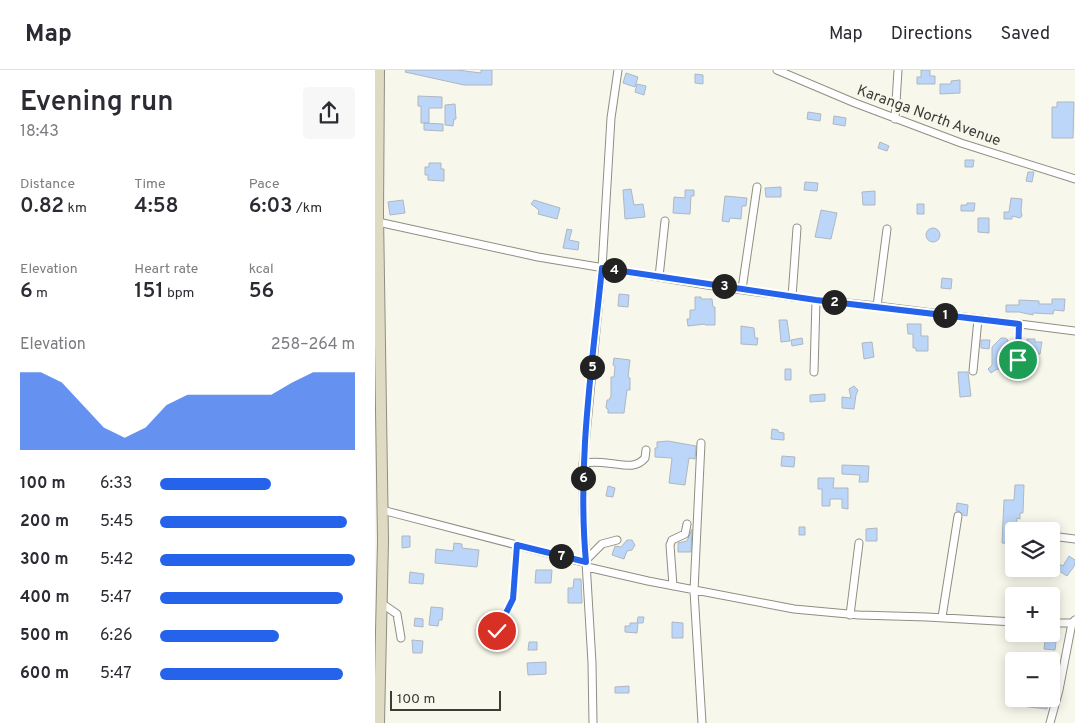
<!DOCTYPE html>
<meta charset="utf-8">
<style>
:root{--surface:#fff;--page:#f7f7f7;--text:#2b2b33;--muted:#7c7c81;--line:#e1e1e2;--accent:#2563eb}
body{margin:0;font-family:Overpass,sans-serif;background:var(--page);color:var(--text);height:100vh;display:flex;flex-direction:column;font-size:19px;white-space:nowrap}
*{box-sizing:border-box;margin:0}
p{font-size:16px;color:var(--muted)}
.icon{flex:none;width:28px;height:28px;fill:none;stroke:currentColor;stroke-width:2;stroke-linecap:round;stroke-linejoin:round}
.map{position:relative;flex:1;overflow:hidden}
.sheet{display:flex;flex-direction:column;background:var(--surface);width:375px}
.sheet>*{flex:none}
.buttons{position:absolute;left:630px;top:452px;display:grid;gap:10px}
.buttons a{display:grid;place-items:center;width:55px;height:55px;border-radius:5px;background:var(--surface);box-shadow:0 2px 12px #0003;font-size:25px}
.scale{position:absolute;left:15px;bottom:12px;width:111px;box-sizing:border-box;padding-left:5px;border:2px solid #3d3c37;border-top:0;font-size:14px;line-height:18px;white-space:nowrap;color:#3d3c37;-webkit-text-stroke:4px #f8f7eb;paint-order:stroke}
.pin{position:absolute;display:grid;place-items:center;width:42px;height:42px;color:#fff;margin:-21px;border:2px solid #fff;border-radius:50%;box-shadow:0 1px 5px #0007}
.km{position:absolute;width:25px;height:25px;margin:-12px;border-radius:50%;background:#222;color:#fff;font-size:14px;line-height:25px;text-align:center}
.round{display:grid;place-items:center;flex:none;width:52px;height:52px;border-radius:5px;background:var(--page)}
.head{display:flex;align-items:center;justify-content:space-between;height:85px;padding:0 20px}
h1{font-size:28px;font-weight:600;line-height:38px}
.stats{display:grid;grid-template-columns:repeat(3,1fr);gap:8px;height:85px;padding:5px 20px}
.stats div{display:grid;align-content:center}
.stats b{font-size:21px;font-weight:600}
.stats small{font-size:14px;font-weight:400}
.stats p{font-size:14px}
.chart{height:140px;padding:10px 20px}
.chart p{display:flex;justify-content:space-between}
.chart svg{width:100%;height:90px;margin-top:5px;fill:var(--accent);opacity:.7}
ul{padding:0 20px;list-style:none;font-size:16px}
li{display:grid;grid-template-columns:80px 60px 1fr;align-items:center;height:38px}
li i{height:12px;border-radius:6px;background:var(--accent)}
header{display:flex;align-items:center;gap:30px;box-sizing:border-box;height:70px;padding:0 25px;background:var(--surface);border-bottom:1px solid var(--line)}
header strong{font-size:24px}
nav{display:flex;gap:28px;margin-inline-start:auto;font-size:18px}
main{display:flex;flex:1;min-height:0}
.map>svg:first-child{display:block}
.building{fill:#bbd6f8;stroke:#afb7c0}
.lines{fill:none;stroke-linecap:round;stroke-linejoin:round}
.street-casing{stroke:#8f8e83;stroke-width:9}
.secondary-casing{stroke:#8f8e83;stroke-width:12}
.street{stroke:#fff;stroke-width:7}
.secondary{stroke:#dfdbc3;stroke-width:10}
.route-casing{stroke:#fff;stroke-width:10}
.route{stroke:#2563eb;stroke-width:6}
.labels{text-anchor:middle;stroke-width:4;stroke-linejoin:round;paint-order:stroke}
.street-label{font-size:15px;fill:#3d3c37;stroke:#f8f7eb}
</style>
<header>
<strong>Map</strong>
<nav><a>Map</a><a>Directions</a><a>Saved</a></nav>
</header>
<main>
<section class="sheet">
<div class="head"><div><h1>Evening run</h1><p>18:43</p></div><a class="round"><svg class="icon" aria-label="share" viewBox="0 0 24 24"><path d="M12 15V3M7 8l5-5 5 5M5 13v7h14v-7"/></svg></a></div>
<div class="stats">
<div><p>Distance</p><b>0.82<small> km</small></b></div>
<div><p>Time</p><b>4:58</b></div>
<div><p>Pace</p><b>6:03<small> /km</small></b></div>
</div>
<div class="stats">
<div><p>Elevation</p><b>6<small> m</small></b></div>
<div><p>Heart rate</p><b>151<small> bpm</small></b></div>
<div><p>kcal</p><b>56</b></div>
</div>
<div class="chart"><p><span>Elevation</span>258–264 m</p>
<svg viewBox="0 0 160 44" preserveAspectRatio="none"><path d="M0 44V6L10 6L20 11L30 22L40 33L50 38L60 33L70 22L80 17L90 17L100 17L110 17L120 17L130 11L140 6L150 6L160 6V44z"/></svg>
</div>
<ul>
<li><b>100 m</b>6:33<i style="width:57%"></i></li>
<li><b>200 m</b>5:45<i style="width:96%"></i></li>
<li><b>300 m</b>5:42<i style="width:100%"></i></li>
<li><b>400 m</b>5:47<i style="width:94%"></i></li>
<li><b>500 m</b>6:26<i style="width:61%"></i></li>
<li><b>600 m</b>5:47<i style="width:94%"></i></li>
</ul>
</section>
<div class="map">
<svg width="700" height="653" viewBox="0 0 700 653">
<rect width="100%" height="100%" fill="#f8f7eb"/>
<path class="building" d="M31,0H82L106,3V0H117V15H89L30,2Z
M546,0H555V6H560V14H542V7H546Z
M251,3L263,7L260,17L248,13Z
M320,4L328,5V14L320,13Z
M585,10V23L565,24V14H576V11Z
M262,14L271,16L269,25L260,22Z
M43,26L67,27V38H54V53H46V36H43Z
M682,32H699L698,68H677V37H682Z
M80,34L81,49H79L78,56L70,55V35Z
M433,42L446,44L445,51L432,49Z
M459,46L471,48L470,56L458,54Z
M49,53L68,54V61L49,60Z
M505,72L514,76L512,81L503,78Z
M590,90H599L598,97H590Z
M54,93H66V99H69V111L53,110V105H50V97H54Z
M653,102H659L657,112L651,111Z
M430,112L443,113L442,121L429,120Z
M406,117V127H391L390,118Z
M256,119L259,135L268,134L270,147L250,149L248,120Z
M310,120H319V126H316L315,144L298,143L299,127L310,128Z
M500,121V135H488L487,122Z
M350,126L372,128L371,136H367L366,149L355,148L354,152L347,151Z
M636,128L647,129L646,141L647,146L645,148L637,146V149H629V142H634Z
M28,130L30,143L15,145L13,132Z
M159,130L185,138L182,149L163,144L164,140L156,134Z
M592,133H600L599,141H586V135H592Z
M542,134H549V144H542Z
M446,140L462,143L456,169L440,167Z
M603,148H614V163L603,162Z
M551 165a7 7 0 1 1 14 0a7 7 0 1 1-14 0Z
M192,159L197,160L194,170L204,172L203,180L188,178Z
M567,208L577,209L576,219L566,218Z
M244,224L254,225L253,237L243,236Z
M320,227H326V229H337L338,237H340V255H330V254L313,256L312,249H315V240H320Z
M677,229H690L689,241L679,240L678,244L658,243V245L644,242H631V235H644V230L664,231V234H677Z
M404,250H412L415,271L406,272Z
M532,254H546V266H553V281H541V278H538V264H533Z
M366,256L379,258L380,268H383L382,275L366,274Z
M427,268L428,274L417,276L416,270Z
M626,268H630L633,270L631,279H634L633,300L622,299L616,303L613,299L617,295V277Z
M652,269H660V272H667L665,284L655,283V281H651Z
M606,270H615L614,279L606,278Z
M497,272L499,287L489,289L487,273Z
M239,288L255,290L253,307L255,308V320H252L249,343H233V339L231,338L232,330H234L236,326V307H239L240,296L238,295Z
M634,297L643,299L647,301L644,305L641,306Z
M410,299H416V310H410Z
M583,302H593L596,326L585,327Z
M479,316L483,320L481,325L479,339L467,338V327L476,328L474,319Z
M450,324V331L435,332V325Z
M397,359L403,360V362L409,363V370L396,369Z
M293,371L321,376L320,389L314,388L310,415L294,413L297,388L280,387V378H282V372Z
M407,386L420,387L419,397L406,396Z
M467,395L494,396L493,412H484L485,405L467,404Z
M443,408H459L458,418H473V439L467,438V429H455V436H447V419H443Z
M640,415H649L648,443H645V449L642,448L641,461H639V474L627,473L629,430H639Z
M233,416L240,418L238,427L231,426Z
M582,433L593,435L592,446L588,445L584,441H581Z
M424,457H430V465H424Z
M502,458V471H491V459Z
M317,459L316,482H303V473L312,471Z
M27,466H35V477L27,478Z
M252,470H257L260,475L257,480L252,481L249,489L237,485L240,476L246,477Z
M79,473L87,474V478L104,480L102,497L60,493L61,479L78,481Z
M694,486L700,490V495L692,506L681,499L684,494L688,496Z
M161,500H177L176,513H160Z
M35,502L49,504L48,514L34,513Z
M199,509H206L207,533H193V518H198Z
M56,537L68,538L67,550H64L63,556L54,555Z
M263,547H269L268,553H263L262,563L250,562V556H255V553H262Z
M40,548L48,549V557L39,556Z
M297,552L308,553V568H297Z
M37,570L48,571L47,583H38Z
M670,571L681,572L680,580L669,579Z
M154,572H162V580H153Z
M171,592V604L153,605L152,593Z
M254,616V623H240V617Z
M638,629H673L672,639L637,635Z"/>
<g class="lines">
<g class="street-casing">
<path id="street" d="M402,0L480,33L586,73L700,109
M520,49L523,0
M3,152L163,187L332,215L441,230L502,236L700,261
M284,207L290,151
M367,219L382,117
M417,227L422,158
M502,236L512,159
M643,290L644,254
M598,301L603,249
M439,302L441,230
M326,373L319,521L327,653
M208,393C216,392 224,392 232,393C246,394 260,400 270,388L271,380
M7,440L211,493
M676,466L700,469
M211,490L227,474L242,470
M212,497L273,511L419,539L484,545L552,547L639,552
M298,516L295,475L297,470L310,464L312,454
M6,533L22,544L26,568
M475,545L484,473
M567,547L583,446
M676,553H697L700,550
M122,561L138,529L142,475
M218,653L217,593L208,441V396L227,198L236,48L243,0
M675,653L684,620L697,553"/>
</g>
<g class="secondary-casing">
<path id="secondary" d="M4,0L3,144L8,471L4,653"/>
</g>
<use href="#street" class="street"/>
<use href="#secondary" class="secondary"/>
</g>
<g class="lines">
<g class="route-casing">
<path id="route" d="M122,561L138,529L142,475L211,492C202,394 217,296 227,198L441,230L644,254L643,290"/>
</g>
<use href="#route" class="route"/>
</g>
<g class="labels">
<g class="street-label">
<text transform="translate(554 45) rotate(20)" y="5">Karanga North Avenue</text>
</g>
</g>
</svg>
<div class="buttons">
<a><svg class="icon" aria-label="layers" viewBox="0 0 24 24"><path d="M12 4l9 5-9 5-9-5zM3 14l9 5 9-5"/></svg></a>
<a>+</a>
<a>−</a>
</div>
<div class="scale">100 m</div>
<div class="pin" style="left:643px;top:290px;background:#1e9e55"><svg class="icon" aria-label="arrive" viewBox="0 0 24 24"><path d="M6 21V4h12l-3 4 3 4H6"/></svg></div>
<div class="pin" style="left:122px;top:561px;background:#d93025"><svg class="icon" aria-label="check" viewBox="0 0 24 24"><path d="M5 12l5 5 9-10"/></svg></div>
<b class="km" style="left:570px;top:245px">1</b>
<b class="km" style="left:459px;top:232px">2</b>
<b class="km" style="left:349px;top:216px">3</b>
<b class="km" style="left:239px;top:200px">4</b>
<b class="km" style="left:217px;top:297px">5</b>
<b class="km" style="left:208px;top:408px">6</b>
<b class="km" style="left:186px;top:486px">7</b>
</div>
</main>
